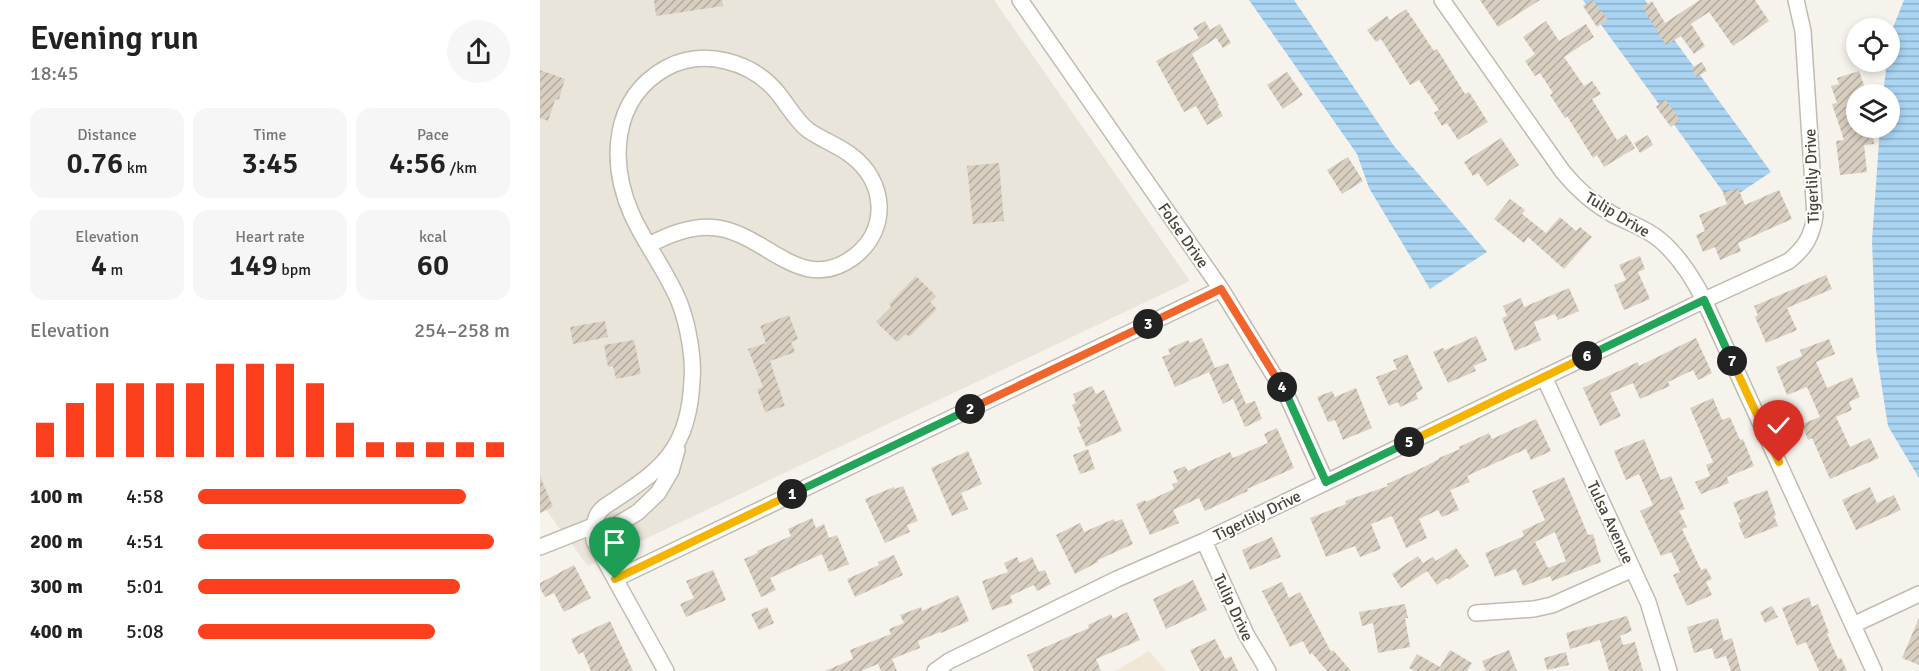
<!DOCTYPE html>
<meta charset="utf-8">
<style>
:root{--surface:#fff;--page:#f6f6f6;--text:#222;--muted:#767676;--accent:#fc3f1d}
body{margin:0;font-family:Signika,sans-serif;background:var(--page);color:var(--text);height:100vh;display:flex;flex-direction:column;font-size:22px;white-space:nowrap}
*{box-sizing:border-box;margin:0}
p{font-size:20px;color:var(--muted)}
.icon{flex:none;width:33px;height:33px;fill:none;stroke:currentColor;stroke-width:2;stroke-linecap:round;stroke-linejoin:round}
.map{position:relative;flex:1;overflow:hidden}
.details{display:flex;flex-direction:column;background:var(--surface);width:540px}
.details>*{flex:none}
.controls{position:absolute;left:1306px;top:18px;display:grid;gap:12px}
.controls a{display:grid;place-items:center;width:54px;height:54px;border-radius:50%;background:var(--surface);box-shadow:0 3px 9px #0003;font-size:30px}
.pin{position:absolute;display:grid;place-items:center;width:51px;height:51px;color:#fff;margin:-62px -26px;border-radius:50% 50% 50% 0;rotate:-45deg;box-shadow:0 0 6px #0007}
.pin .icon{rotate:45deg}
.km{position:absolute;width:30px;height:30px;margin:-15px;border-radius:50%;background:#222;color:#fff;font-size:16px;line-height:30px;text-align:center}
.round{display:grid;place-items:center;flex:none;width:63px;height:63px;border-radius:32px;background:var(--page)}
.overview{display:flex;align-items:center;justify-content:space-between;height:102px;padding:0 30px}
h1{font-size:33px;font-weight:600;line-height:45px}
.metrics{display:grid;grid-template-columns:repeat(3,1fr);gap:9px;height:102px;padding:6px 30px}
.metrics div{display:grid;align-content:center;border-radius:15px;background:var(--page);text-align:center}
.metrics b{font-size:30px;font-weight:600}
.metrics small{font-size:16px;font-weight:400}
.metrics p{font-size:16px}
.chart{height:168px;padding:12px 30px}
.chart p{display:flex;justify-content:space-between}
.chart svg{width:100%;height:108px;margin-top:6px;stroke:var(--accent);stroke-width:6}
ul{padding:0 30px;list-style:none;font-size:20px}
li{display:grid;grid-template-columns:96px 72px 1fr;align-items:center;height:45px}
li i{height:15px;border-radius:8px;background:var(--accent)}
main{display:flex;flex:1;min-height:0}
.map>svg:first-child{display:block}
.residential{fill:#eae5da}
.education{fill:#efe8d6}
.water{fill:url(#water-rules)}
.building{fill:url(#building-hatch);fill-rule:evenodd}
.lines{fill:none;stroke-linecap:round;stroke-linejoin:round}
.street-casing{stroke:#c2bbae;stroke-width:18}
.street{stroke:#fff;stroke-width:15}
.split-1-casing{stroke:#fff;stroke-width:12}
.split-2-casing{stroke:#fff;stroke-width:12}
.split-3-casing{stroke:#fff;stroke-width:12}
.split-4-casing{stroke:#fff;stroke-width:12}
.split-5-casing{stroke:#fff;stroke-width:12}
.split-6-casing{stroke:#fff;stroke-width:12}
.split-7-casing{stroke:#fff;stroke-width:12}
.split-8-casing{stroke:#fff;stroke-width:12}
.split-1{stroke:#f5b400;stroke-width:8}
.split-2{stroke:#22a559;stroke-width:8}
.split-3{stroke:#f0652b;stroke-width:8}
.split-4{stroke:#f0652b;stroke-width:8}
.split-5{stroke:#22a559;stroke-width:8}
.split-6{stroke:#f5b400;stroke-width:8}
.split-7{stroke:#22a559;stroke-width:8}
.split-8{stroke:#f5b400;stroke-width:8}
.labels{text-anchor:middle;stroke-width:4.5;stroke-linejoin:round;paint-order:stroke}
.street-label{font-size:16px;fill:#4b4439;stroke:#fff}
</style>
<main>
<section class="details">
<div class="overview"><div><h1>Evening run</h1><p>18:45</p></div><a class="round"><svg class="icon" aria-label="share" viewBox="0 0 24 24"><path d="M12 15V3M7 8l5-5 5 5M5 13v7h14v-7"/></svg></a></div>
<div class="metrics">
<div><p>Distance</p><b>0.76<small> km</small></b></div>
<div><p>Time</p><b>3:45</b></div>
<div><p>Pace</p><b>4:56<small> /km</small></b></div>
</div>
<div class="metrics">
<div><p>Elevation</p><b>4<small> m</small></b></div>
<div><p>Heart rate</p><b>149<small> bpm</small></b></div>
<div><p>kcal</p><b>60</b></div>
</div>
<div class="chart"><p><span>Elevation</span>254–258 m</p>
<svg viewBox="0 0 160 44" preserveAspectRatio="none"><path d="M5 44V30M15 44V22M25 44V14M35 44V14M45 44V14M55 44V14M65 44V6M75 44V6M85 44V6M95 44V14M105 44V30M115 44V38M125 44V38M135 44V38M145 44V38M155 44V38"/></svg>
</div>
<ul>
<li><b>100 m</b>4:58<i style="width:86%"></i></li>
<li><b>200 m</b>4:51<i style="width:95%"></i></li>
<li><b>300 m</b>5:01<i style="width:84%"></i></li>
<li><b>400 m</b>5:08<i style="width:76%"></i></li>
</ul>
</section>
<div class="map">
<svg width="1379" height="671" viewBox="0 0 1379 671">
<defs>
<pattern id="water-rules" width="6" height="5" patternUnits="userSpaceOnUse" patternTransform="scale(1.5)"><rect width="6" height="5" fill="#a9d4f2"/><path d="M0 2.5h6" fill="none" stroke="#8caec5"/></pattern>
<pattern id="building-hatch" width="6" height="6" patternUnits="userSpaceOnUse" patternTransform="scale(1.5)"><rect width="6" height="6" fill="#d8cfc1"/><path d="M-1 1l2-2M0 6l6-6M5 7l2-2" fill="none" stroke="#b1aa9e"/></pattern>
</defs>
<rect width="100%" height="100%" fill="#f6f3ec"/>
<path class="residential" d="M0,0H454L650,281L48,566L0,502Z"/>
<path class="education" d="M609,651L626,671H575Z"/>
<path class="water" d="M709,0H754L854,146L947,252L890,289L829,188L817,154Z
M1043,0H1105L1231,172L1189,200Z
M1364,0H1379V478L1348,426L1336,350L1332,240L1340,128H1350V94H1343L1347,62H1350V35Z"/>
<path class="building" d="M114,0H182L183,6L116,16Z
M940,0H1000L958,27Z
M1053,0L1068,20L1057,27L1043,6Z
M1160,0H1215L1229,21L1193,46L1169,12L1151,24L1165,46L1154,54L1141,36L1126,45L1102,7L1112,1L1125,23Z
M866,9L894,51L897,49L925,94L929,92L948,122L918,140L907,123L902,126L894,113L899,110L879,80L870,85L841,39L836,42L827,30L847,16L850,20Z
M665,21L670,30L680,24L691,43L683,48L676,38L652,54L679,105H677L683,116L667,125L656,106L644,112L616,61L659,38L653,28Z
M1006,21L1019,41L1046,24L1054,37L1024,57L1044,86L1052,81L1061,94L1052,99L1077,140L1086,134L1095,148L1064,167L1057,155L1053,158L1027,116L1025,118L1010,95L1013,93L1000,73L995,76L985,61L995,54L983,37Z
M1162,62L1167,71L1156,77L1151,68Z
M0,70L25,79L19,99L15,100L8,121L0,118Z
M1319,71L1327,94H1317V128H1332L1334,144L1324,145L1327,172L1300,175L1296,141L1304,140L1292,104L1297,103L1291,86L1299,84L1297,78Z
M747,72L763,95L743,109L727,85Z
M1125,99L1140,120L1131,127L1116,107Z
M1108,135L1113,145L1100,153L1094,143Z
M961,138L979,165L947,186L938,173L933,176L924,162Z
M808,157L823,181L802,194L787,170Z
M459,163L464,221L433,224L427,166Z
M1198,188L1205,205L1239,190L1252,219L1198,243L1201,251L1180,260L1175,247L1163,252L1156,235L1165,231L1159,215L1187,204L1183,193Z
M970,199L985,210L982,214L1006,233L1020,217L1036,231L1040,227L1052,237L1024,269L988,237L984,243L954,219Z
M1100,256L1105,269L1098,272L1110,299L1084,310L1074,285L1086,280L1079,265Z
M1286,275L1292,289L1247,308L1257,330L1226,343L1215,317L1218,315L1214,306Z
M376,276L396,296L390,302L397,309L369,337L366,334L357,342L336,322L351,307L349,304Z
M1029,288L1039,311L1018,320L1015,314L994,322L1001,340L975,351L962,318L967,316L963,306L981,298L984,307Z
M249,315L258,339L251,342L255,352L230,361L245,406L225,412L217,389L223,387L208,349L226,343L220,326Z
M65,321L68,337L33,344L30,327Z
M936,336L947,360L934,366L936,371L908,383L893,352L903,348L905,350Z
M662,338L675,368L688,363L706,404L715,401L722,419L705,427L693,399L683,404L669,372L635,387L622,357L630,354L628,349L648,340L650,343Z
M1156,338L1172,373L1158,380L1153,370L1128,382L1130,386L1100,399L1093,383L1070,393L1081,416L1060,426L1043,388L1098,362L1099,366Z
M1289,339L1295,354L1276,362L1287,388L1312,377L1320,397L1309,402L1312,410L1296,417L1310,447L1330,438L1339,458L1290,479L1272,438L1268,440L1262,424L1280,417L1267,387L1247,395L1236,367L1262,356L1260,350Z
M94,340L101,374L76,379L73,366L68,367L64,345Z
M867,354L883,389L876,393L878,399L860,407L858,402L849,406L836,377L857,369L853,360Z
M552,386L556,394L564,390L582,431L546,447L537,427L541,426L532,405L536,403L533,394Z
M816,388L832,428L803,440L795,420L788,422L777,397L792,391L795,397Z
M1173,398L1182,420L1190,417L1200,440L1203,439L1214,466L1187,477L1189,483L1161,494L1155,482L1170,476L1166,465L1173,462L1150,408Z
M996,419L1011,451L991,460L986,449L927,476L930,482L910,490L919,510L902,517L898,510L879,519L887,538L866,548L852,516L831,524L841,549L820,557L815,546L786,557L770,518L806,504L805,501L848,486L847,484L886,466L899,459V458L920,449L919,447L949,433L952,439Z
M737,428L754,468L707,489L708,491L665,511L659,498L633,510L639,523L610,535L596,504L605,500L606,502L634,489L632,484L638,482L633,471L645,466L648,471L690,452L693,458L728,443L724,434Z
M1104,439L1121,480L1131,476L1145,509L1139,511L1147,527L1142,529L1161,570L1166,568L1172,579L1166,582L1172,595L1147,606L1133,575L1140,572L1131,552L1121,556L1100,511L1113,505L1099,474L1086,480L1074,451Z
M548,449L555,469L540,474L533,455Z
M428,451L442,484L421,493L428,509L412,516L391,468Z
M0,476L13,507L0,513Z
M1024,477L1048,535L1053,534L1061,562L1012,581L1010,576L983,586L976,569L955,577L945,553L984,536L982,531L1005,520L992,491ZM1015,532L1026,561L1008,568L995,542Z
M363,486L378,521L367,525L370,532L345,543L325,499L354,487L355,489Z
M1330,487L1337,503L1354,495L1361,510L1316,530L1302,500Z
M1227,490L1236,515L1234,516L1238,526L1205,539L1198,523L1201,522L1193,503Z
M272,518L276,528L284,524L289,538L297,535L309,564L289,572L282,554L230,578L236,590L221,597L204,559L218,553L217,551L251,536L248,529Z
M574,519L575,522L582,519L593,544L558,560V562L535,574L516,535L540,523L544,532Z
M732,537L741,557L710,570L702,550Z
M916,548L929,566L909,580L907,578L897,585L887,571L861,588L852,574L878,556L883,563L893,557L896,561Z
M354,555L363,575L315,597L307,579L339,565L338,562Z
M477,557L480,563L492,557L499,572L505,570L511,584L497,591L494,585L470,596L473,603L452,610L442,581L468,572L464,563Z
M34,565L51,598L24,612L14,593L5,597L0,588V583Z
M173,570L186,600L146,617L140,604L154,598L146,581Z
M653,580L667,610L626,629L613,599Z
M742,582L749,598L760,592L791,652L793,650L811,671H787L772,653L770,655L763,641L750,647L722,591Z
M418,595L429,621L401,633L400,632L378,641L380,648L352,659L357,671H341L338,664L321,671H285L313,659L310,650L351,634L349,629L364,623L360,615L381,607L382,611Z
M1269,597L1272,607L1278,604L1289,633L1287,634L1298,659L1301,658L1307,671H1279L1266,642L1257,646L1242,608Z
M865,604L868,618H865L870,647L838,653L833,623L822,626L819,612Z
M1232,606L1238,617L1225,623L1220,612Z
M227,607L234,623L219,630L211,614Z
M587,612L600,640L556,659L561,671H494L487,655L549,628L548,625L571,614L573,619Z
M1087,616L1092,631L1080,636L1083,645L1095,642L1103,671H1069L1060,640L1030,649L1026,633Z
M1178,618L1184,641L1192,638L1201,671H1191L1186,656L1175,659L1172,648L1154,653L1147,627Z
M1379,618V665L1362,658Z
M70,621L93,671H51L43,652L38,654L31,639Z
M675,639L685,659L691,656L698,671H660L650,650Z
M910,650L932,663L927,671H875L869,668L877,654L900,667Z
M969,650L977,671H946L942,661Z
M1026,652L1029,665L1007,670L1004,658Z"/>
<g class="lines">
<g class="street-casing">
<path id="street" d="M480,0L681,289L749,400L786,482
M902,0L1023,172C1037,189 1052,203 1072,214C1089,223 1106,228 1120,240C1140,257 1153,278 1164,300L1334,671
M109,245C131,233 158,223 183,229C231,240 264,295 315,256C350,228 345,181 312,156C298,145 282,140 268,130C256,121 247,104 237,92C211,61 163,48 126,68C71,99 69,163 92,215C106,246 128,273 140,304C148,325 154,358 152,380C151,405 145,434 130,454C117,472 97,485 79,497C74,501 65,505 61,510C53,518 54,531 54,541L126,671
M1004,377L1108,602L1129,671
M664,541L706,634L728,671
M56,545L67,531L98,512L118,493L131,471L137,450
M0,547L53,526
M75,579L681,289
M936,613L994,609L1012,605L1093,569
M1313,625L1379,594
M395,671L409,661L577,579L664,541L1171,297L1249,261C1265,248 1272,236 1275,216L1263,31L1256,0"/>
</g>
<use href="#street" class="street"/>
</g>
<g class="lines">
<g class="split-1-casing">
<path id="split-1" d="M75,579L252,494"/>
</g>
<g class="split-2-casing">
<path id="split-2" d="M252,494L430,409"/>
</g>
<g class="split-3-casing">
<path id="split-3" d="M430,409L608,324"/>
</g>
<g class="split-4-casing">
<path id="split-4" d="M608,324L681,289L742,387"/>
</g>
<g class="split-5-casing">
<path id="split-5" d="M742,387L749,400L786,482L869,442"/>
</g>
<g class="split-6-casing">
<path id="split-6" d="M869,442L1047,356"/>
</g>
<g class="split-7-casing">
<path id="split-7" d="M1047,356L1164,300L1192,361"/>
</g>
<g class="split-8-casing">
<path id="split-8" d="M1192,361L1239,462"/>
</g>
<use href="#split-1" class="split-1"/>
<use href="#split-2" class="split-2"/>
<use href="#split-3" class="split-3"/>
<use href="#split-4" class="split-4"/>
<use href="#split-5" class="split-5"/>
<use href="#split-6" class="split-6"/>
<use href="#split-7" class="split-7"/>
<use href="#split-8" class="split-8"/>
</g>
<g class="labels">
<g class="street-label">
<text transform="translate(1271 176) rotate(-92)" y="6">Tigerlily Drive</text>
<text transform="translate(1078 214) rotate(31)" y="6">Tulip Drive</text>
<text transform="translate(644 235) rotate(55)" y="6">Folse Drive</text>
<text transform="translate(717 515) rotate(-26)" y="6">Tigerlily Drive</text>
<text transform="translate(1071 522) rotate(65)" y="6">Tulsa Avenue</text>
<text transform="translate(694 607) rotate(65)" y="6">Tulip Drive</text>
</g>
</g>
</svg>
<div class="controls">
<a><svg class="icon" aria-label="locate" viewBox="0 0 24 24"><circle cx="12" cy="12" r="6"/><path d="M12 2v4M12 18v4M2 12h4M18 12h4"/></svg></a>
<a><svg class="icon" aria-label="layers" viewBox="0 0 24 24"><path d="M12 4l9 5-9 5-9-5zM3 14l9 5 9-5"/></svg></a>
</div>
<div class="pin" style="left:75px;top:579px;background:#1e9e55"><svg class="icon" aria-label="arrive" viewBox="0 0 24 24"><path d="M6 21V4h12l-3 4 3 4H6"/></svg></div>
<div class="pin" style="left:1239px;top:462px;background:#d93025"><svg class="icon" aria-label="check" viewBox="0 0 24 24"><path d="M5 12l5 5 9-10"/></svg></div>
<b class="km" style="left:252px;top:494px">1</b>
<b class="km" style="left:430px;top:409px">2</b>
<b class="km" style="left:608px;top:324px">3</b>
<b class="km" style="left:742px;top:387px">4</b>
<b class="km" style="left:869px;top:442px">5</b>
<b class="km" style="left:1047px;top:356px">6</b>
<b class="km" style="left:1192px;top:361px">7</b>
</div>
</main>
